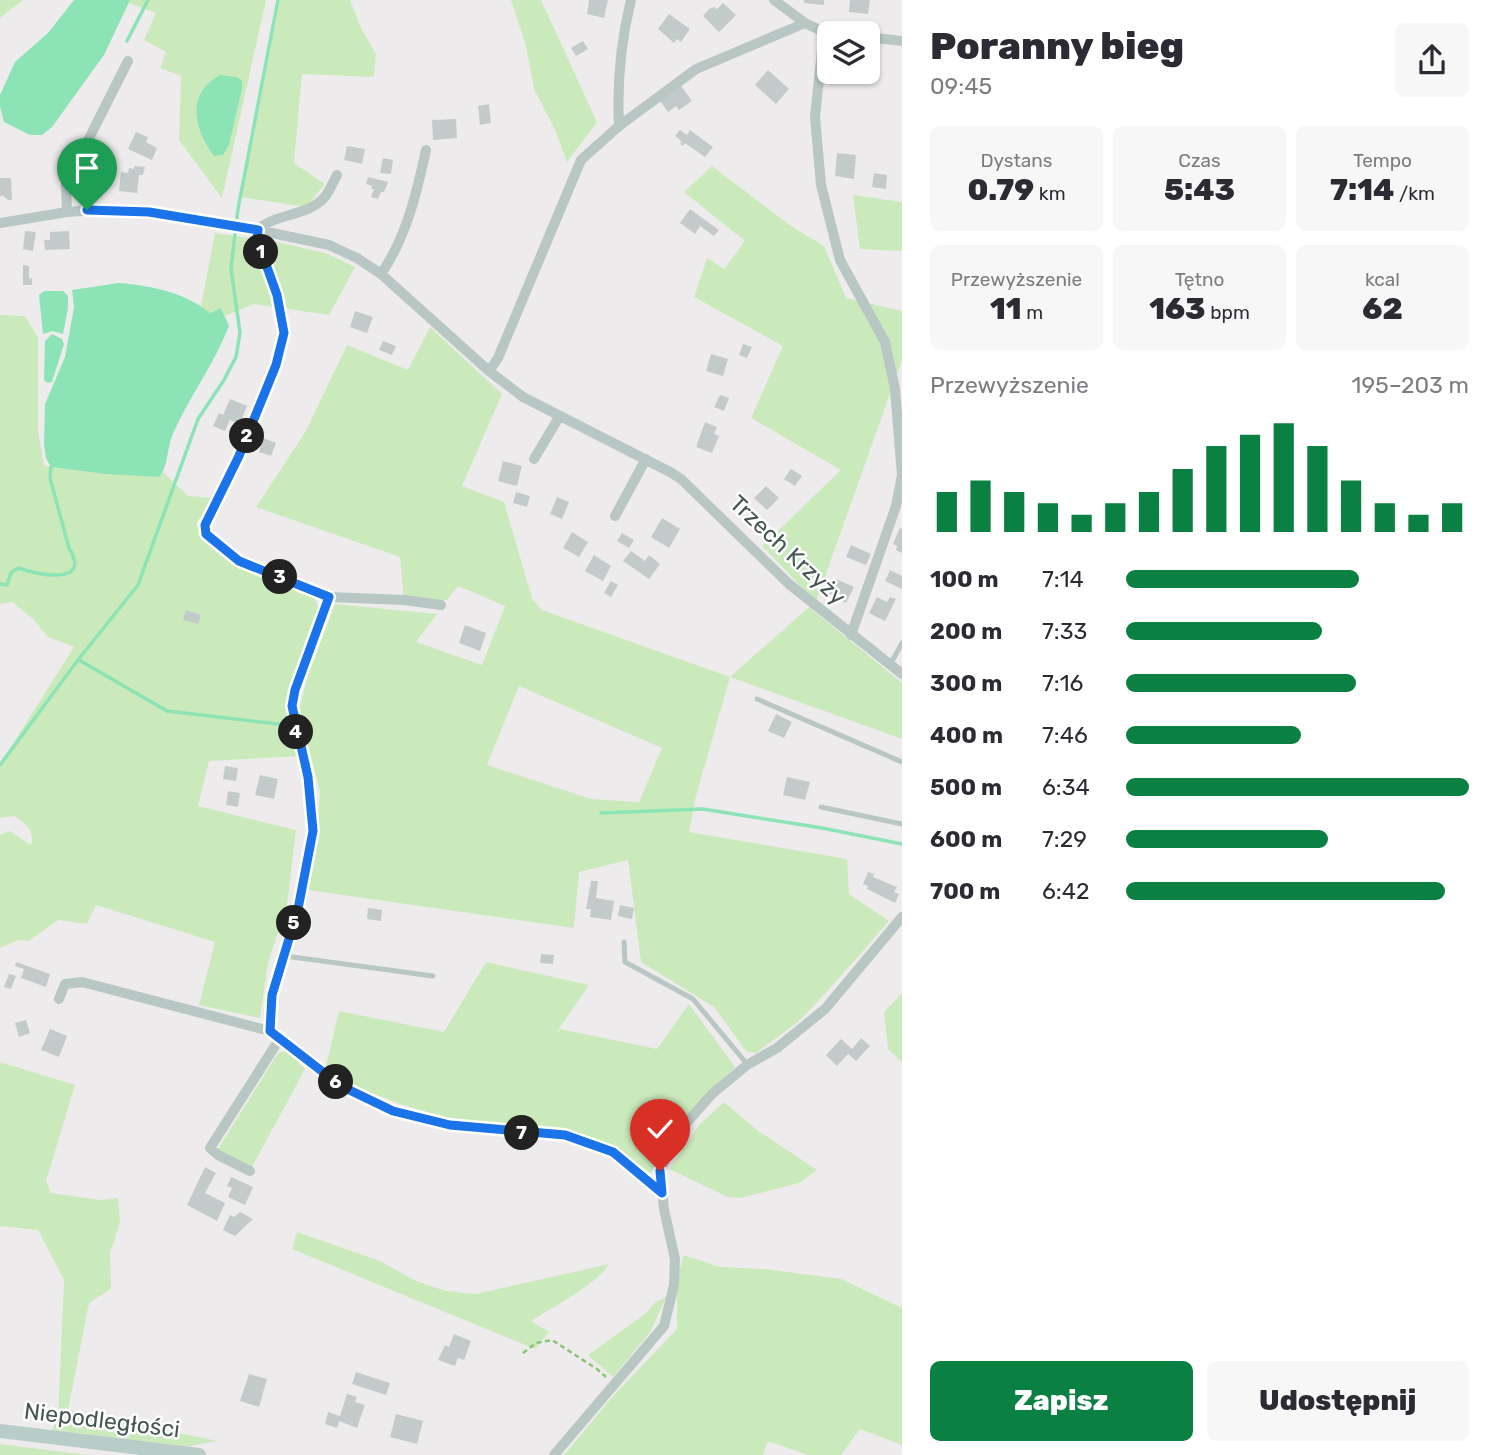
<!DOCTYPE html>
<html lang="pl">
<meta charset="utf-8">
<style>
:root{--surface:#fff;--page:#f7f7f7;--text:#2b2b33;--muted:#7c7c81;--accent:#0b8043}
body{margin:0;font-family:Rubik,sans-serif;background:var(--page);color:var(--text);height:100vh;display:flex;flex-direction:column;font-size:26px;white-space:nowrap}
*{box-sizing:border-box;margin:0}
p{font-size:23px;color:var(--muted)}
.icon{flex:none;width:38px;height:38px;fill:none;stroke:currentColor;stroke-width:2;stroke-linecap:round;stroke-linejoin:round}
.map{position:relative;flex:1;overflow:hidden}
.sheet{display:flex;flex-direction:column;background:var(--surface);width:595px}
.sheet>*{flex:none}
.tools{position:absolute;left:817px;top:21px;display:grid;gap:14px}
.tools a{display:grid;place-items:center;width:63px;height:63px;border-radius:10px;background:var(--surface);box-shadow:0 2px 5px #0004;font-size:35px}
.pin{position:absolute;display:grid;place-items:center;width:60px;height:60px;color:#fff;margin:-72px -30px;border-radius:50% 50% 50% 0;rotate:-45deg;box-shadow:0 0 7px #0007}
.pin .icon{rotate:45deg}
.km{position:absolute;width:35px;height:35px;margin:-18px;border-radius:50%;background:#222;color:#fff;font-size:19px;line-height:35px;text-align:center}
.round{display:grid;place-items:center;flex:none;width:74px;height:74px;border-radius:10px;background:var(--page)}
.summary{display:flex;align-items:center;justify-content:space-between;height:119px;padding:0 28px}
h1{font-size:38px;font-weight:800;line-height:52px}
.stats{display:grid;grid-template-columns:repeat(3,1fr);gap:10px;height:119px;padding:7px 28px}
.stats div{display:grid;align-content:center;border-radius:10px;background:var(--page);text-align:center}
.stats b{font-size:30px;font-weight:800}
.stats small{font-size:19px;font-weight:400}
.stats p{font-size:19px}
.chart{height:196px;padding:14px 28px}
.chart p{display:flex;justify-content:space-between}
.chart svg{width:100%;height:126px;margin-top:7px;stroke:var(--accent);stroke-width:6}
.cta{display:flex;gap:14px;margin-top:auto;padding:14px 28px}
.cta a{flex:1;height:80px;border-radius:10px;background:var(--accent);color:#fff;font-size:28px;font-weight:800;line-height:80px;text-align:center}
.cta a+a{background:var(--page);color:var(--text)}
ul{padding:0 28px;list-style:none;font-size:23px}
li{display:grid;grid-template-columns:112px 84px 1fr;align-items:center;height:52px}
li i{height:18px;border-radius:9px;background:var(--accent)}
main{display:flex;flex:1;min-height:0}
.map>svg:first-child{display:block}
.green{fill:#cbeabc;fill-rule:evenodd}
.water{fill:#8ce3b6}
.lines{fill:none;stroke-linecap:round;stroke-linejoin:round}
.stream{stroke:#8ce3b6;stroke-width:3.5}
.building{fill:#c3cbca}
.path{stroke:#88c577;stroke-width:2.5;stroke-dasharray:5 3.5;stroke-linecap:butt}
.lane{stroke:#b8c7c3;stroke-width:5}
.street{stroke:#b8c7c3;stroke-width:10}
.secondary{stroke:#b8ccc8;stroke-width:14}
.route-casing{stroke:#fff;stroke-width:14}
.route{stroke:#1a73e8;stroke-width:9}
.labels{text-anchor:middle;stroke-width:5;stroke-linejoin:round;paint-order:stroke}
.street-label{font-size:23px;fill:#465753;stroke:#fff}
</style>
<main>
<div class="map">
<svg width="902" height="1455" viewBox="0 0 902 1455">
<rect width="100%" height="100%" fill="#eeebed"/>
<path class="green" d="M0,0H23L0,18Z
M130,0H266L222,198L179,140L181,76L160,68L166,52L144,40L156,13L129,3Z
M280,0H350L361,28L376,54L374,77L302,74L294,163L325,184L306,207L240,197Z
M511,0H541L597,122L567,162L556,132L534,89L526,46Z
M712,166L791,226L824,246L846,298L902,311V360L816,602L762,546L841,470L751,418L783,346L694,297L707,258L724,269L745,241L684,192Z
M853,195L902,202V251L860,249Z
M215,233L277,242L325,253L355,267L329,315L254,304L225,316L221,308L210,313L201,306Z
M0,315L25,316L38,338V431L44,466L159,477L163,472L188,496L212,498L196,524L202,538L252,570L313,596L319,608L287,700L300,756L209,761L198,806L296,830L287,905L268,963L260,1018L199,1005L215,942L96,905L87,924L58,920L29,941L18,940L0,948V835L9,831L31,845C35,831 26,824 15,816L0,818V764L74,647L48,637L34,620L12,602L0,604Z
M430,327L502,394L462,486L504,502L532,598L542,610L730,677L809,607L902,683V739L730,677L696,796L689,832L847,859L849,894L889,921L825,994L798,1022L756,1053L746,1051L714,1007L641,962L628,860L579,872L574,928L308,890L313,855L316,852L320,792L299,711L307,679L335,604L437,614L416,642L482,665L505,606L458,586L447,600H404L400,557L256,507L306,431L347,345L408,370ZM519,686L662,748L639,802L591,799L487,765Z
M486,962L589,985L556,1033L560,1029L657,1049L689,1004L735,1067L670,1132L658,1166L650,1173L615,1148L565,1129L477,1123L447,1118L400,1104L345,1082L325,1070L339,1011L444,1032Z
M902,993V1062L888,1049L884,1012Z
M287,1051L305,1069L250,1171L218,1149L278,1053Z
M0,1062L75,1085L46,1181L51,1193L100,1200L118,1198L120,1223L110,1253L111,1289L89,1303L68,1410L217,1441L185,1447L52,1430L58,1416L64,1280L38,1230L0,1226Z
M724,1102L757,1130L817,1170L799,1183L740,1198L728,1197L669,1169L700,1124Z
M297,1232L380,1261L416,1281L446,1291L476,1294L609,1264C599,1283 550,1309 531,1321L549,1332L535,1349L292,1249Z
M684,1255L720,1267L765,1269L841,1279L902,1308V1445L860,1429L841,1455H808L768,1441L763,1455H564L615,1394L677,1329V1277Z
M666,1297L651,1331L613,1377L588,1355L645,1314L656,1302Z
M0,1444L88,1455H0Z"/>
<path class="water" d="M74,0H130L104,55L52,127L42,135H30L4,122L0,107V95L15,62L48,33Z
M220,75L236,77L242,80V89L229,145L223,155L214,156C194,129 185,94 220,75Z
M119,283C152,286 184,292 210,313L221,308L229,326C214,365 188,398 172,436C167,449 168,467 159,477L106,474L51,467L46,458L44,445L45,404L65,357L74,307L72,290Z
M44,291H63L68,296V308L63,334L52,331L43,334L39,295Z
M52,334L62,339L64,344L52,382L47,383L44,380L45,341Z"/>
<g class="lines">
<path class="stream" d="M127,41L148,0
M0,584L7,585L11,573L18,568C36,574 93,587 69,548L50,478L51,467
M79,660L167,711L304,727
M0,765L78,660L138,585L198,419L224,380L236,357L240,333L231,268L238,209L278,0
M601,813L703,809L822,828L902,844"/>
</g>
<path class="building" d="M589,0H608L604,18L587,14Z
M804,0H824V5L804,3Z
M850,0H870L868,14L849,12Z
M723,3L736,15L719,32L703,16L709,9L714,7L717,9Z
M669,14L690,29L681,42L677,39L674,43L658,29Z
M583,41L588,49L576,56L571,48Z
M768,70L789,89L776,104L755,85Z
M679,83L692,101L679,110L676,106L668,112L658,98Z
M489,104L491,123L480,125L478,106Z
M456,119L457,138L433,140L432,120Z
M680,130L687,135L690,130L713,147L705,157L685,143L683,146L680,144L682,142L675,136Z
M136,132L148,137L146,142L157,148L152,160L128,149Z
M347,146L365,149L362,164L344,160Z
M837,153L856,155L854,179L835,176Z
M383,158L393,160L391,174L380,173Z
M134,166L145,167L143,175H139L137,193L119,191L121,172L128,173L129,168L134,169Z
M874,173L887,175L886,189L872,187Z
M368,177L388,182L384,192H381L378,199L371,197L374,189H371L372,186L366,184Z
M0,178H11L12,200H8L2,195L0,197Z
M690,209L719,230L714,236L700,226L695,234L680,223Z
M25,231L36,232L33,251L23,249Z
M69,231L70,249L45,250L44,240H50V232Z
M23,265L29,266V279L32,278V285H23Z
M355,311L373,317L367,333L350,327Z
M383,341L396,346L392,355L379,350Z
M743,344L752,347L747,358L739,355Z
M711,354L728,359L723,376L706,371Z
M720,395L729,398L724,411L714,407Z
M230,399L247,406L240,424L230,420L225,431L213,426L219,413L223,415Z
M705,422L717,427L714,434L719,436L712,453L696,447Z
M263,438L276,443L271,456L259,452Z
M503,461L522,466L517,486L498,481Z
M791,469L802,476L795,486L784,479Z
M766,486L779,498L767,510L754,498Z
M516,492L530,496L527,507L513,503Z
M557,497L569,502L562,519L550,514Z
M662,518L680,529L669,548L651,537Z
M900,528L902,529V553L896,550L897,546L893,544Z
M572,532L588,542L579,557L563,548Z
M622,533L634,540L629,548L617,541Z
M851,545L871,554L866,565L846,557Z
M631,551L645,561L649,555L660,564L649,579L623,561Z
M594,555L611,566L603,581L585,571Z
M890,570L902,576V589L885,581Z
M836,579L854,587L846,603L828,595Z
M611,581L618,585L611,597L604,593Z
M877,597L887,602L890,597L896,599L885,621L869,613Z
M186,610L201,615L198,624L183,620Z
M465,625L486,633L480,651L459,643Z
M776,714L792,722L784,738L768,731Z
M225,766L238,768L236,781L223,779Z
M260,775L278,779L274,799L255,795Z
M787,777L810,782L805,800L783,795Z
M228,791L240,793L238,807L226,805Z
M868,872L874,874L873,877L897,887L894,892L899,894L895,903L867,889L868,886L863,884Z
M591,881H598L596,898L614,901L611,920L590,917L591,909H586Z
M620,905L634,908L632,919L618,916Z
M368,908L382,910L381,921L367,919Z
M541,954L554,955L553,964L540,963Z
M16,962L50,974L46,987L21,978L24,969L15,966Z
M9,974L16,976L11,989L4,987Z
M26,1020L30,1033L19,1037L15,1023Z
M50,1029L67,1036L59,1057L41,1050Z
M861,1038L870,1046L856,1061L848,1054L837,1066L826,1055L841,1039L852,1049Z
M205,1167L216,1173L205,1193L225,1203L217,1221L187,1205Z
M231,1177L253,1187L245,1205L228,1197L232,1188L227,1186Z
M240,1212L253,1219L235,1236L223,1230L230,1215L234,1217Z
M454,1334L471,1341L464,1360L458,1358L455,1366L438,1360L445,1345L449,1347Z
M356,1372L390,1383L386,1395L352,1384Z
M249,1374L267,1379L259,1407L240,1401Z
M347,1394L357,1397L355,1402L365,1405L357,1428L339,1421L337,1428L325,1424L328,1412L340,1416Z
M396,1414L423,1421L417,1444L390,1437Z"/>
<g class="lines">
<path class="path" d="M523,1353L536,1343L552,1340L597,1369L606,1377"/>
<path class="lane" d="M890,665L902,643
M757,699L902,762
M821,807L902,824
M624,942L625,962L693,999L747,1064
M285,956L433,976"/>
<path class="street" d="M774,0L805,23
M824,32L815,117L821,185L840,260L885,342L895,389L902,475
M868,37L902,41
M619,126C617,85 621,40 631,0
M337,175C333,182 329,193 323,199C305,217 275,213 258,230L257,239L277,295L284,333L276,365L238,456L205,525L206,534L239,561L329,597L295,690L292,706L308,777L313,831L298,909L272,995L270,1031L341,1086L393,1110L450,1125L565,1135L613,1152L662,1193
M67,212L66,184L128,61
M0,223L67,212L107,209L149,212L258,230L329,245L357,258L381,274L489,371L523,397L670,472L681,479L789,584L902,674
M381,274C406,238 417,192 426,150
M489,371L498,358L581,160L619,126L696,69L805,23L824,32L836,33
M534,459L559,417
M615,516L646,459
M329,597L404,600L441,605
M851,635L896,506L902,475
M59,999L65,984L82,982L270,1031
M250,1171L218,1155L210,1148L280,1038
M554,1455L664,1326L674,1285L675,1259L664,1209L660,1172L674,1137L712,1094L747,1065L777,1048L825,1009L902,917"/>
<path class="secondary" d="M0,1431L199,1455"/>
</g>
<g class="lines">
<g class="route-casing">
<path id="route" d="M87,210L149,212L258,230L257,239L277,295L284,333L276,365L239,456L205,525L206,534L239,561L329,597L295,690L292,706L308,777L313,831L298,909L272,995L270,1031L341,1086L393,1111L450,1125L565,1135L613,1152L662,1193L660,1171"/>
</g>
<use href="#route" class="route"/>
</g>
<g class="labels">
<g class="street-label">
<text transform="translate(788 550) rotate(43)" y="8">Trzech Krzyży</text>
<text transform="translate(102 1420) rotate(7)" y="8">Niepodległości</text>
</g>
</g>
</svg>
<div class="tools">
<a><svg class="icon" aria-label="layers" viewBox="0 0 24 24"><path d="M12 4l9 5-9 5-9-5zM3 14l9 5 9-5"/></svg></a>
</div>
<div class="pin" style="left:87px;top:210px;background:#1e9e55"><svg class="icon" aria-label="arrive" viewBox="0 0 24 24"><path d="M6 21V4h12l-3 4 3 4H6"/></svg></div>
<div class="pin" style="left:660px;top:1171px;background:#d93025"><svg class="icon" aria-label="check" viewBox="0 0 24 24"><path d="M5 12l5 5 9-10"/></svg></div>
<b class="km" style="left:261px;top:252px">1</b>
<b class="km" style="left:247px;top:436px">2</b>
<b class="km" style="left:280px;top:577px">3</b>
<b class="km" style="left:296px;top:732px">4</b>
<b class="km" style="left:294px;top:923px">5</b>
<b class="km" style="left:336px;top:1082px">6</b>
<b class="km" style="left:522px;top:1133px">7</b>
</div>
<section class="sheet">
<div class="summary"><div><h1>Poranny bieg</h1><p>09:45</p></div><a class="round"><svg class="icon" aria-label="share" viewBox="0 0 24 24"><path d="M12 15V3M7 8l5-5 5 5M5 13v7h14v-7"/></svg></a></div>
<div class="stats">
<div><p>Dystans</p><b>0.79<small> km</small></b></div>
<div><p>Czas</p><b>5:43</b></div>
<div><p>Tempo</p><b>7:14<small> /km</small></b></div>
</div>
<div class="stats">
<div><p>Przewyższenie</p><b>11<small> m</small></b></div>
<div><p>Tętno</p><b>163<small> bpm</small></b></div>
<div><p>kcal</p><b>62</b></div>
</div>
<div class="chart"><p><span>Przewyższenie</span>195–203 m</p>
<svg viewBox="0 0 160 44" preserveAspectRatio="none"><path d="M5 44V30M15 44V26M25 44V30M35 44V34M45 44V38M55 44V34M65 44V30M75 44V22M85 44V14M95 44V10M105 44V6M115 44V14M125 44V26M135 44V34M145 44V38M155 44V34"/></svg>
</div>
<ul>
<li><b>100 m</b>7:14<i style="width:68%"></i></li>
<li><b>200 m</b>7:33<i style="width:57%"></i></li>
<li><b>300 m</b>7:16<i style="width:67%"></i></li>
<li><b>400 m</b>7:46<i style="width:51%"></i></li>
<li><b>500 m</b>6:34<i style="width:100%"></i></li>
<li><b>600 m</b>7:29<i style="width:59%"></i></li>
<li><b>700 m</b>6:42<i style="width:93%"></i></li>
</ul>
<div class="cta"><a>Zapisz</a><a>Udostępnij</a></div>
</section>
</main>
